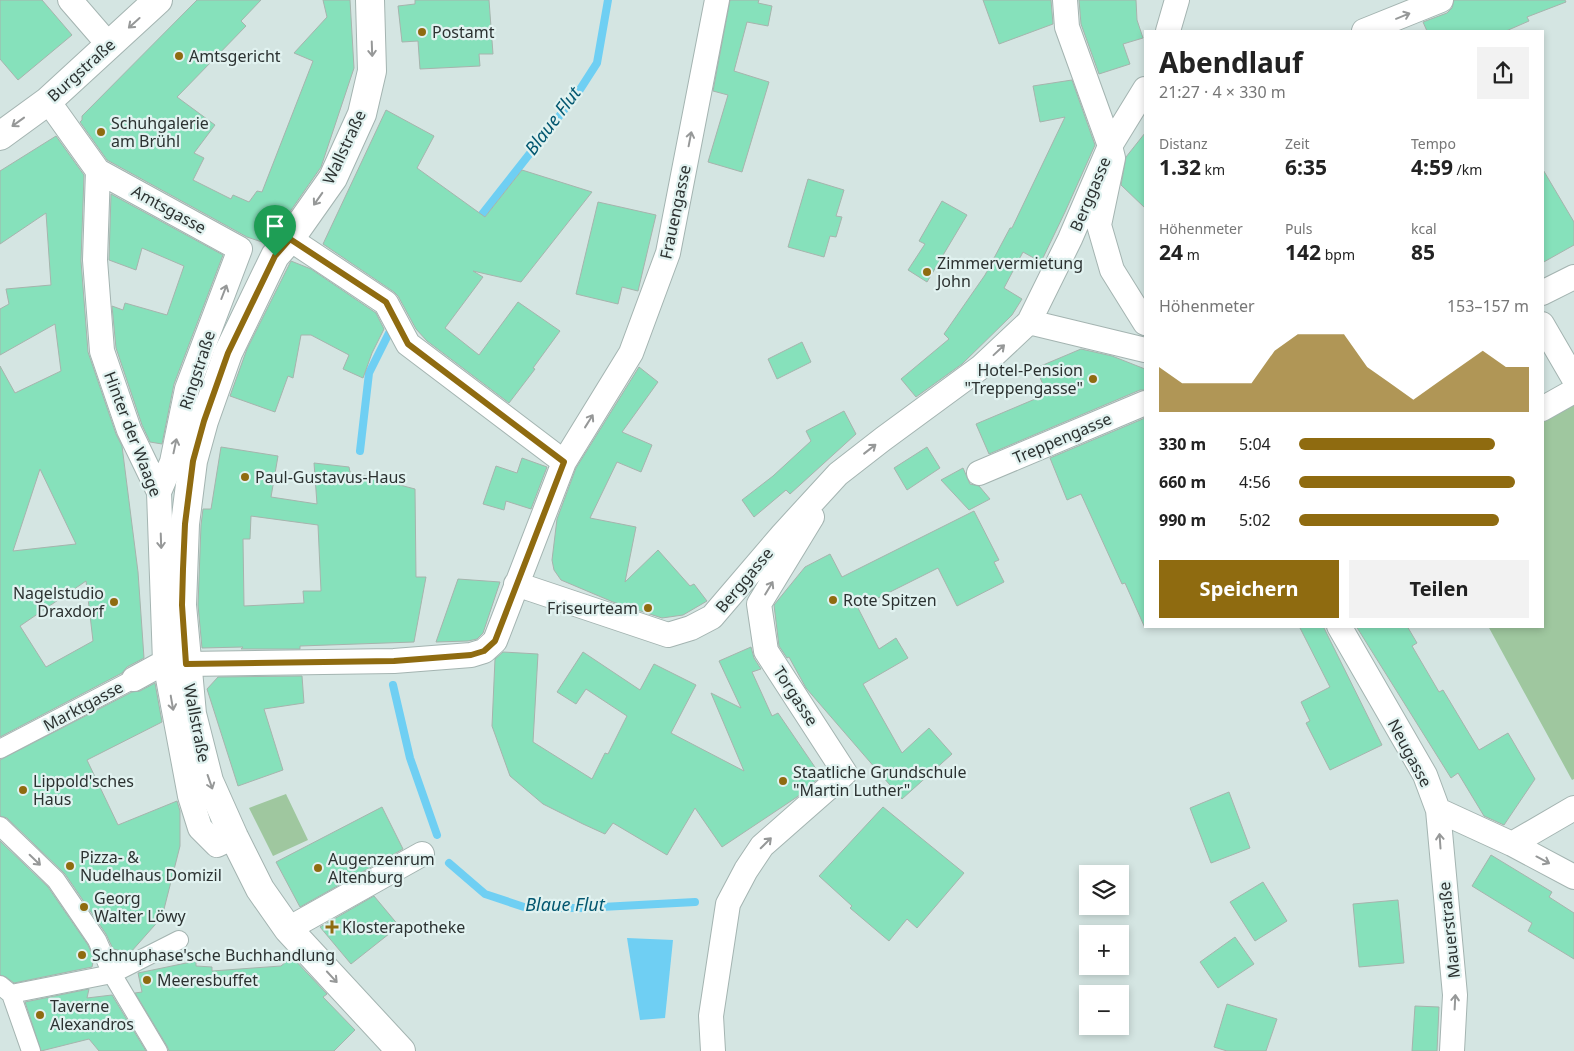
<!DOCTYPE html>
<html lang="de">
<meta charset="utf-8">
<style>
:root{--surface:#fff;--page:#f2f2f2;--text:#222;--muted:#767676;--accent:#8f6b10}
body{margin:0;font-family:"Noto Sans",sans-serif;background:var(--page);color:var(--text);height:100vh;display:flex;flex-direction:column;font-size:19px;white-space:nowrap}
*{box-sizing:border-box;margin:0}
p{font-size:16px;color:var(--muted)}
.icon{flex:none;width:28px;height:28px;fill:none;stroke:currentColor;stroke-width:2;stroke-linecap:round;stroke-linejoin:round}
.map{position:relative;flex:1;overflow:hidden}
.details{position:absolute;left:1144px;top:30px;width:400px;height:598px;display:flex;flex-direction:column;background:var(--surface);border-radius:0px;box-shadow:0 2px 8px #0003}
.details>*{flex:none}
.controls{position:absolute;left:1079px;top:865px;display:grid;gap:10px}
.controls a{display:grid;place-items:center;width:50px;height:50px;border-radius:0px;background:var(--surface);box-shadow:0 2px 8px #0003;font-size:25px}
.pin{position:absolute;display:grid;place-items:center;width:42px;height:42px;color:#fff;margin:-51px -21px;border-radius:50% 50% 50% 0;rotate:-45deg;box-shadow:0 0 5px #0007}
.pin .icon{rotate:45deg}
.round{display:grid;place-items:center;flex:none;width:52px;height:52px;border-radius:0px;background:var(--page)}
.overview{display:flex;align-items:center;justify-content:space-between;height:85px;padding:0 15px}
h1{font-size:28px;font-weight:700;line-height:38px}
.stats{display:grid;grid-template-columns:repeat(3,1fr);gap:8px;height:85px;padding:5px 15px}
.stats div{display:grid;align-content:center}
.stats b{font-size:21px;font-weight:700}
.stats small{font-size:14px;font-weight:400}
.stats p{font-size:14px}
.chart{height:140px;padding:10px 15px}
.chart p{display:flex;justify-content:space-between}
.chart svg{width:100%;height:90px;margin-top:5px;fill:var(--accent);opacity:.7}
.button{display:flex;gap:10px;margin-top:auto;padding:10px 15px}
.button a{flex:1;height:58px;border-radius:0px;background:var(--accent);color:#fff;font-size:20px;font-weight:700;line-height:58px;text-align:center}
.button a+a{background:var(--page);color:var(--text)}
ul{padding:0 15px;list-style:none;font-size:16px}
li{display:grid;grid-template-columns:80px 60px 1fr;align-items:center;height:38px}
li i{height:12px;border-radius:6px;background:var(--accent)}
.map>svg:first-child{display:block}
.green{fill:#9fc79f}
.water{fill:#6fcff3}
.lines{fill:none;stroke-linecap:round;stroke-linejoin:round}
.stream{stroke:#6fcff3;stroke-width:8}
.building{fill:#86e1bb;stroke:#a6b4ad;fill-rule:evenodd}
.pedestrian-casing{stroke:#a4b4b1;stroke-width:20}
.minor-casing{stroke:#a4b4b1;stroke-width:26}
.tertiary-casing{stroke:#a4b4b1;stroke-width:30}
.pedestrian{stroke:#fff;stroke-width:18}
.minor{stroke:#fff;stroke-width:24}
.tertiary{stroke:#fff;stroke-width:28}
.oneway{stroke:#969898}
.route-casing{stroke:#fff;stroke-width:10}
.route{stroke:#8f6b10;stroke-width:6}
.poi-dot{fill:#8f6b10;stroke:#e1f2f0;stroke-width:2}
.labels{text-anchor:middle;stroke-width:4.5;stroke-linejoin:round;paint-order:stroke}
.poi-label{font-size:16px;fill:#2c3231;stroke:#e1f2f0;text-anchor:start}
.street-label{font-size:16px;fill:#2c3231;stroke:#e1f2f0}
.water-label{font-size:18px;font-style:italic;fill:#035770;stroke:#e1f2f0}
</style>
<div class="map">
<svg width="1574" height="1051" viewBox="0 0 1574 1051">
<rect width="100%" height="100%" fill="#d4e5e2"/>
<path class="green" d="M1574,398V779L1572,780L1488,626H1542L1543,416Z
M286,794L308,840L273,856L249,808Z"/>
<path class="water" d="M627,938L673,940L665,1018L640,1020Z"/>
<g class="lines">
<path class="stream" d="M476,222L579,91L597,63L608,0
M360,451L369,373L389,333
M393,685L410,758L437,835
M449,863L485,894L527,908H583L695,902"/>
</g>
<path class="building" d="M0,0H42L72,35L18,80L0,59Z
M197,0H261L241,21L246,26L177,97L215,125L194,153L204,158L193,180L231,199L233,195L249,202L257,191L262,192L313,61L294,53L327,17L323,0H350L354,68L321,167L278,229L265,243L247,237L107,160L80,122L82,120V116Z
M415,0H489L493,54H479L480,66L420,69L418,41L402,42L398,6L415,4Z
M730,0H759L758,3L772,6L768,26L747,22L734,71L769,82L742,172L708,162L728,95L713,91Z
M983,0H1051L1053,24L999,44Z
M1079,0H1136L1137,20L1143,38L1123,44L1130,64L1099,74L1081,24Z
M1454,0H1565L1566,2L1527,17L1529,21L1506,31H1427L1423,22L1447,13L1452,8Z
M1072,80L1095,145L1065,212L1041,262L1023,252L1004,288L1022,299L1012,315L962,364L916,397L901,379L949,339L944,334L985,275L1010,228H1012L1065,117L1040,122L1033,86Z
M386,110L434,136L417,168L485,217L522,170L592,192L521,282L473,271L483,277L445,328L479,355L518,302L560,331L533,368L535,369L509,403L427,341L416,329L398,296L394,292L323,244Z
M1145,133V208L1121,185L1126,157Z
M56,136L84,175L81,261L88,352L116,434L122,446L138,572L144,658L127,667L122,673L0,737V366L15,393L61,371L55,324L0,355V309L9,304L6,289L51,285L46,213L0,244V171ZM40,469L76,544L13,551ZM86,581L93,641L46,667L20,626Z
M1542,168L1574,222V245L1542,263Z
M808,179L844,190L836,216L842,217L836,237L830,236L824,257L788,247Z
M111,194L223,255L174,384L162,444L150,442L142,425L116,348L112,306L123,310L125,303L167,315L184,266L142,248L136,270L109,260Z
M942,201L967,215L927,282L908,270L925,244L919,241Z
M598,202L656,215L638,291L622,287L618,304L576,294Z
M291,261L311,269L376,313L384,329L372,353L363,378L343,369L349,355L311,335H301L293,378L288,376L275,412L230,396L247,349Z
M802,342L811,362L777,379L768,359Z
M1081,349L1112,356L1145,369V390H1140L989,454L976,424L1047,394L1036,368Z
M639,367L658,382L622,432L652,445L641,472L617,462L590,518L636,527L625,582L658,550L690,586L694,584L707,601L683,615L662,618L613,602L561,580L554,570L552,560L557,519L576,468Z
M844,411L856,434L790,494L786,490L754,517L742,500L773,476L811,441L806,431Z
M1145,418V628L1125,583L1122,584L1081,494L1067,500L1050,458Z
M221,447L278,456L271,497L317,504L314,463L349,467L350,472L415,489L416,577H426L414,642L300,646V649H241L243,647L202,648L198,605L201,525L203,509H211ZM251,516L318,525L321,591H303L304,603L244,606L243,539H250Z
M927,447L940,468L907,490L894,468Z
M522,458L547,467L531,509L506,501L504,510L483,504L496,466L517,473Z
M963,468L970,484L979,486L990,499L969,510L941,480Z
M974,511L999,560L994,562L1004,582L957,606L938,568L858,608L879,649L896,638L908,658L863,684L902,753L929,728L952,754L902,799L806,688L789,657L787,658L779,646L774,605L805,567L830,554L842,577Z
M458,579L500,582L483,633L477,639L468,641L436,642Z
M1299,626H1323L1382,745L1330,770L1306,723L1310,721L1301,702L1330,687Z
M1356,626H1407L1417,643L1412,646L1439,692L1443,690L1479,750L1508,733L1535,779L1504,825L1484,816L1458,773L1451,778Z
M751,647L754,658L761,669L752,672L772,716L778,713L821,776L797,797L722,847L695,808L667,855L613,823L605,834L583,824L543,804L510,776L492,726L495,659L503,652L538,654L533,742L592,779L605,753L608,754L627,716L586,689L576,704L557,692L583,652L640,690L654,664L696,685L671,733L744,771L711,693L741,708L719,661Z
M302,676L304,703L264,709L283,770L238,786L207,689L218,677Z
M155,683L162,722L87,760L118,825L177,801L180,811V846L162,917L130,953L113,949L106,934L65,874L7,818L0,816V760L132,692L140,691Z
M1229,792L1250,848L1211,863L1190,808Z
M382,807L403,849L300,907L276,862Z
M883,807L964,873L917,928L907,919L889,941L850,908L852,906L819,876Z
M0,841L48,887L88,945L94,958L92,967L14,983L6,977L0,975Z
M1491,855L1552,892L1549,897L1574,913V959L1528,931L1532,923L1472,886Z
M1263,882L1287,921L1255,941L1230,902Z
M374,896L399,926L351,964L320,927Z
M1398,900L1404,963L1359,967L1353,904Z
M1235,937L1254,964L1218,988L1200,962Z
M292,957L327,994L323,997L355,1030L334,1051H169L167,1046L135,993L142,992L138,973L196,961V966L212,967V971L281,966Z
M89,989L87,998L112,995L146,1051H99L89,1039L41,1051L25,1002Z
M1227,1004L1277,1019L1266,1051H1227L1214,1047Z
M1415,1006L1439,1007L1437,1051H1412Z"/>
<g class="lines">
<g class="pedestrian-casing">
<path id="pedestrian" d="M0,749L134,679
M0,826L56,880L97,940L112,974L158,1051
M0,985L11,994L31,1051
M11,994L112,974L179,940"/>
</g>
<g class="minor-casing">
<path id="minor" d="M70,0L109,45
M1065,0L1067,27L1110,146L1113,158L1099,225L1112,270L1145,323
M1168,31L1177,0
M1364,31L1441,0
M48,101L98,171L95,260L102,351L129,430L159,492L165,662L190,796L200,828L217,845L234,837
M98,171L240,249L187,389L172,462L159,492
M290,239L386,303L408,344L564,462
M1542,293L1574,277
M1029,322L1145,350
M1542,324L1574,379
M1542,409L1574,391
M979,473L1145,403
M516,584L668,635L691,628L712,617L783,534L838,474L883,439L981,367L1029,322L1070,239L1110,146L1145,89
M1339,626L1425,775L1438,810L1512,844L1574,877
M186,664L394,661L471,655L484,651L495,641L564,462L631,353L668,253L717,0
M134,679L165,662
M1438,810L1455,995L1452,1051
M1512,844L1574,808
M288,929L422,854
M713,1051L711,1016L728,904L746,870L762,846L845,773L766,651L759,604L812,517"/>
</g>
<g class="tertiary-casing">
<path id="tertiary" d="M370,0L372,71L362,114L333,178L290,239L275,256L228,353L204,421L193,461L185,524L182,605L192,714L209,781L234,837L260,889L288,929L401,1051
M0,136L48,101L158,0"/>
</g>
<use href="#pedestrian" class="pedestrian"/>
<use href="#minor" class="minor"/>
<use href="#tertiary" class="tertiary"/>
</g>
<defs><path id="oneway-shaft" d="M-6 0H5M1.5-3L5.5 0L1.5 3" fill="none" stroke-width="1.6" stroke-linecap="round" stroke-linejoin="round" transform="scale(1.25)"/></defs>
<g class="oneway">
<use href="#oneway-shaft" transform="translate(1403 16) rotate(-22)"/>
<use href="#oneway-shaft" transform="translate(134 23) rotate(138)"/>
<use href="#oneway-shaft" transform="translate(372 49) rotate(88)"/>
<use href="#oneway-shaft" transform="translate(18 122) rotate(144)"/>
<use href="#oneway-shaft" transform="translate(690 139) rotate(-79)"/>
<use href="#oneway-shaft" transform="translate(318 199) rotate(125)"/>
<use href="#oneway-shaft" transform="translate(224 292) rotate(-69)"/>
<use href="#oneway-shaft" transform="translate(999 350) rotate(-43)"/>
<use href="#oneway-shaft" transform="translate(589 421) rotate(-58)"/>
<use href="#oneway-shaft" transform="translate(175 446) rotate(-78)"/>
<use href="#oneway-shaft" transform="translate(870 449) rotate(-38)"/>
<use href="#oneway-shaft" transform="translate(161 541) rotate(88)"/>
<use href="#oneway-shaft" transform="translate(769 588) rotate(-59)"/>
<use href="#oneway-shaft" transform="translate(172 703) rotate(80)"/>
<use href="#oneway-shaft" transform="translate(210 782) rotate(71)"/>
<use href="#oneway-shaft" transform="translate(1440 841) rotate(-94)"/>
<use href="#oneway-shaft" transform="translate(766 843) rotate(-45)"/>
<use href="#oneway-shaft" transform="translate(35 860) rotate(44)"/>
<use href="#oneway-shaft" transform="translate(1543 860) rotate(28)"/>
<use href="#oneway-shaft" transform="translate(332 977) rotate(47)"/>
<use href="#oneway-shaft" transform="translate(1455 1002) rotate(-87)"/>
</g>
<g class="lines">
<g class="route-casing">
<path id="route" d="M290,239L386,302L408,344L564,462L495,641L484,651L471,655L394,661L186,664L182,605L183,569L185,524L193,461L204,421L228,353L275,256Z"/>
</g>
<use href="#route" class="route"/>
</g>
<g class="poi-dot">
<circle cx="422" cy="32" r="5"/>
<circle cx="179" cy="56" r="5"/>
<circle cx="101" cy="132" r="5"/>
<circle cx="927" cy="272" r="5"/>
<circle cx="1093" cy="379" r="5"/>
<circle cx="245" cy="477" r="5"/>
<circle cx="833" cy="600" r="5"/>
<circle cx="114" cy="602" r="5"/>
<circle cx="648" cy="608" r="5"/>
<circle cx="783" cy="781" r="5"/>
<circle cx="23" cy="790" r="5"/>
<circle cx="70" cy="866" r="5"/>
<circle cx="318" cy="868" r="5"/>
<circle cx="84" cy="907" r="5"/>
<path d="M329.5 919.5h5v5h5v5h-5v5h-5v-5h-5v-5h5z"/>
<circle cx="82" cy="955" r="5"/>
<circle cx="147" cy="980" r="5"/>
<circle cx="40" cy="1015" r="5"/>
</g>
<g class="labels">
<g class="poi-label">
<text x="432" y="38">Postamt</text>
<text x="189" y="62">Amtsgericht</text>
<text x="111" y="129">Schuhgalerie<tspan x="111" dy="18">am Brühl</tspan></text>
<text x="937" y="269">Zimmervermietung<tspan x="937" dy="18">John</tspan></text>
<text x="1083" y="376" text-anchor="end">Hotel-Pension<tspan x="1083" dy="18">"Treppengasse"</tspan></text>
<text x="255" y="483">Paul-Gustavus-Haus</text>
<text x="104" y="599" text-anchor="end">Nagelstudio<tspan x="104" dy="18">Draxdorf</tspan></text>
<text x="843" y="606">Rote Spitzen</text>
<text x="638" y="614" text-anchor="end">Friseurteam</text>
<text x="793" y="778">Staatliche Grundschule<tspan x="793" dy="18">"Martin Luther"</tspan></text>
<text x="33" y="787">Lippold'sches<tspan x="33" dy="18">Haus</tspan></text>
<text x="80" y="863">Pizza- &amp;<tspan x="80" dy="18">Nudelhaus Domizil</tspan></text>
<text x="328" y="865">Augenzenrum<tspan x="328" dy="18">Altenburg</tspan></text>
<text x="94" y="904">Georg<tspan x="94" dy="18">Walter Löwy</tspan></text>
<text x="342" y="933">Klosterapotheke</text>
<text x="92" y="961">Schnuphase'sche Buchhandlung</text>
<text x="157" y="986">Meeresbuffet</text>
<text x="50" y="1012">Taverne<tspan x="50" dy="18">Alexandros</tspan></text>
</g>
<g class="street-label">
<text transform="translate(81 70) rotate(-42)" y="6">Burgstraße</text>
<text transform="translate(344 147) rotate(-65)" y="6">Wallstraße</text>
<text transform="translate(1090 194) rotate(-67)" y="6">Berggasse</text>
<text transform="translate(169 209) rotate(29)" y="6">Amtsgasse</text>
<text transform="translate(675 212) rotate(-78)" y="6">Frauengasse</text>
<text transform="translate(197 370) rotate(-72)" y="6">Ringstraße</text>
<text transform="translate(133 434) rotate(69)" y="6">Hinter der Waage</text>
<text transform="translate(1062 438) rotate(-23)" y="6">Treppengasse</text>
<text transform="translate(744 580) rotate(-50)" y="6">Berggasse</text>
<text transform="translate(796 696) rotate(57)" y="6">Torgasse</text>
<text transform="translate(83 706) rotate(-28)" y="6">Marktgasse</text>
<text transform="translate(197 723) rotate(79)" y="6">Wallstraße</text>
<text transform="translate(1410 753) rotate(62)" y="6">Neugasse</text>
<text transform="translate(1449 930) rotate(-96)" y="6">Mauerstraße</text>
</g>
<g class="water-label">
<text transform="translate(553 121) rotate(-53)" y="6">Blaue Flut</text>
<text x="565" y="911">Blaue Flut</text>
</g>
</g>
</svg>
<div class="controls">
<a><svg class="icon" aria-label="layers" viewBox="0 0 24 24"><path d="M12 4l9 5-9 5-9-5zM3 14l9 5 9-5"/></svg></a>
<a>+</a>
<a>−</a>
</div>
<div class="pin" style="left:275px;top:256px;background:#1e9e55"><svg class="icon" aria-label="arrive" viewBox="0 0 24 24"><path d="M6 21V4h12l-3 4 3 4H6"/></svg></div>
<section class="details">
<div class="overview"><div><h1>Abendlauf</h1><p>21:27 · 4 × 330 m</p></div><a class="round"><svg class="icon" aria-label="share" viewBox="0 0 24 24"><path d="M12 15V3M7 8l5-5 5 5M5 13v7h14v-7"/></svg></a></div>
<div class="stats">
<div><p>Distanz</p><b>1.32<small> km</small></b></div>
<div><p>Zeit</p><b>6:35</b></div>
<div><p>Tempo</p><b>4:59<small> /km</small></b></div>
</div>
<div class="stats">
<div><p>Höhenmeter</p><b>24<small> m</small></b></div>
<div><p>Puls</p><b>142<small> bpm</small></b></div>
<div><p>kcal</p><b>85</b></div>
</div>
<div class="chart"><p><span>Höhenmeter</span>153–157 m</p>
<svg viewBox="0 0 160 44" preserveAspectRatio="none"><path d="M0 44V22L10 30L20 30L30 30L40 30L50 14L60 6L70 6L80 6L90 22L100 30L110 38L120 30L130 22L140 14L150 22L160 22V44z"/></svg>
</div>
<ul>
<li><b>330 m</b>5:04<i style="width:85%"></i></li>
<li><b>660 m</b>4:56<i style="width:94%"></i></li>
<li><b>990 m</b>5:02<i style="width:87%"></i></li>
</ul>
<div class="button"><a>Speichern</a><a>Teilen</a></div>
</section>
</div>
